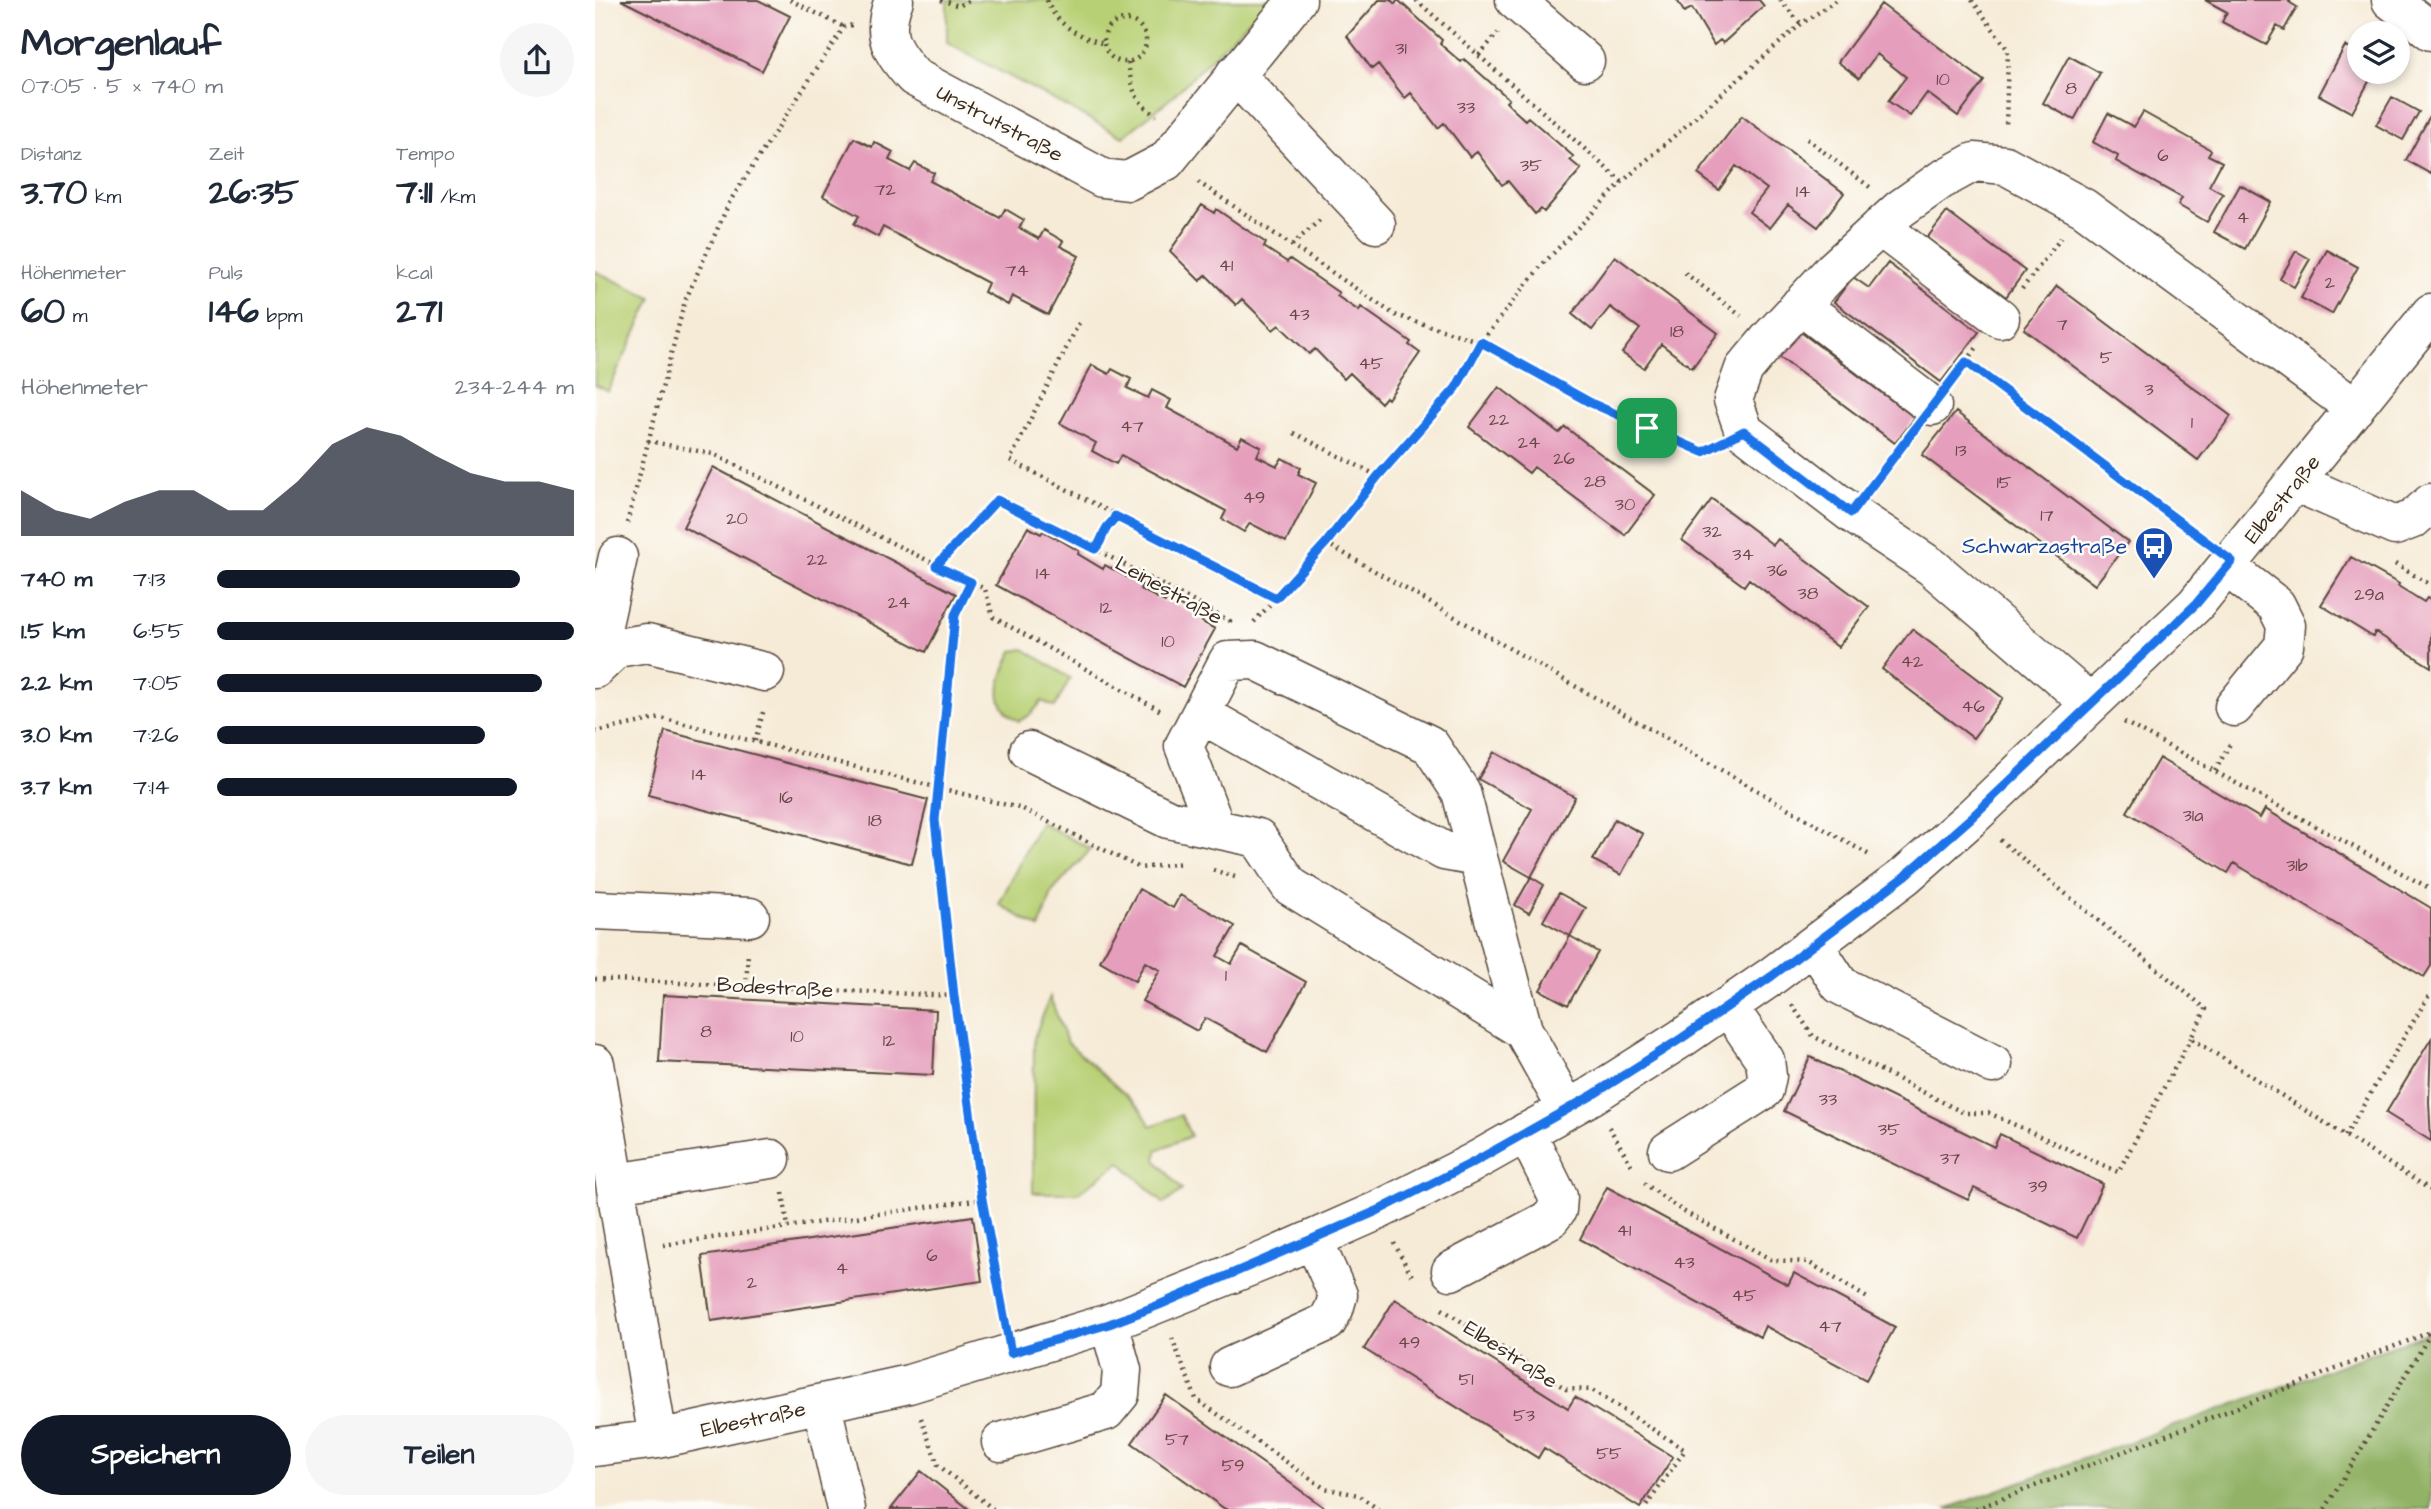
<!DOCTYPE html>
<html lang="de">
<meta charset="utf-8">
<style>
:root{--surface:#fff;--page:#f6f6f7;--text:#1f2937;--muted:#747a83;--accent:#111827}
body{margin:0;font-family:"Architects Daughter",sans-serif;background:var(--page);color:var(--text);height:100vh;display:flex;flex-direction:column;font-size:26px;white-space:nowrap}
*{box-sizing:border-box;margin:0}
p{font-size:23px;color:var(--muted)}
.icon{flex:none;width:38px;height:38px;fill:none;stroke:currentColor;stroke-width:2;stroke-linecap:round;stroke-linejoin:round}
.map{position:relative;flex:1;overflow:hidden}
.drawer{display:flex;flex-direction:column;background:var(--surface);width:595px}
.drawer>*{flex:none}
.controls{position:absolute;left:1752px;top:21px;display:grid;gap:14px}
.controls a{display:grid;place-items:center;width:63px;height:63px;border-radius:50%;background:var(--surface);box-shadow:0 4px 10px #0003;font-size:35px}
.pin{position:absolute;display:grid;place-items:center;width:60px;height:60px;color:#fff;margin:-30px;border-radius:14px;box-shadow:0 4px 10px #0006}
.round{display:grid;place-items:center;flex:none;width:74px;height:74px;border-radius:37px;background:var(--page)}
.head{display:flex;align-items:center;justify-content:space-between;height:119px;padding:0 21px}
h1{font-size:38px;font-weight:800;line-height:52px}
.metrics{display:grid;grid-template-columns:repeat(3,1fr);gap:10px;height:119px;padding:7px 21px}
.metrics div{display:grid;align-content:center}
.metrics b{font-size:35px;font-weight:800}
.metrics small{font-size:19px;font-weight:400}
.metrics p{font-size:19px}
.chart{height:196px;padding:14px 21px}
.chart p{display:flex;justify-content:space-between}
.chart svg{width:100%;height:126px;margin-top:7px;fill:var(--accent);opacity:.7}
.action{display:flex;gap:14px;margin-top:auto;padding:14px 21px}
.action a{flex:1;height:80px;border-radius:42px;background:var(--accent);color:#fff;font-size:28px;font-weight:800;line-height:80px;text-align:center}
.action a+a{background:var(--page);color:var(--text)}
ul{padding:0 21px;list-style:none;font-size:23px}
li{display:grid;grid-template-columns:112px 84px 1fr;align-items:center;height:52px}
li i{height:18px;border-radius:9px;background:var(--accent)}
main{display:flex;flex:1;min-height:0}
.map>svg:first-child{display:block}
.green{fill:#b8d075;stroke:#7a7d4a;stroke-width:2}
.forest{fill:#92b266;stroke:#666e42;stroke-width:2}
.building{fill:#e59ebc}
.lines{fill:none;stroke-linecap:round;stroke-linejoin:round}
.minor-casing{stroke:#57473a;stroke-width:41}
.path{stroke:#57473a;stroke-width:4.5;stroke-dasharray:2 5;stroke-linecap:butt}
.minor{stroke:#fff;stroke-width:38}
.route-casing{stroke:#fff;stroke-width:14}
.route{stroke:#1a73e8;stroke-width:9}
.labels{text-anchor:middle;stroke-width:5;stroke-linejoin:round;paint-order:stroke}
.number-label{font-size:18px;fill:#664746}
.street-label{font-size:21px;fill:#3b2a1e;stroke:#fdfcf7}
.transit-label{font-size:21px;fill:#164399;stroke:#fdfcf7;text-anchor:end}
</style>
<main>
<section class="drawer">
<div class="head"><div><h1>Morgenlauf</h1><p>07:05 · 5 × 740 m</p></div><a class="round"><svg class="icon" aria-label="share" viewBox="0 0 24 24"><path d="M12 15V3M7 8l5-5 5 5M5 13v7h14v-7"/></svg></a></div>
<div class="metrics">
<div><p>Distanz</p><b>3.70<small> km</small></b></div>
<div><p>Zeit</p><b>26:35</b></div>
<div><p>Tempo</p><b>7:11<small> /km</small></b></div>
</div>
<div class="metrics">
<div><p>Höhenmeter</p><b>60<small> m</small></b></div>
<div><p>Puls</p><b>146<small> bpm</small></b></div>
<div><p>kcal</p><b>271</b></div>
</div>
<div class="chart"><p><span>Höhenmeter</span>234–244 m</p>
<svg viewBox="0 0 160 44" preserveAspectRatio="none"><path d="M0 44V28L10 35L20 38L30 32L40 28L50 28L60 35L70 35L80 25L90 12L100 6L110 9L120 16L130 22L140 25L150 25L160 28V44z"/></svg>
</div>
<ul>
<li><b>740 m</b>7:13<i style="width:85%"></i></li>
<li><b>1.5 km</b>6:55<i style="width:100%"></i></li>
<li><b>2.2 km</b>7:05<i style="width:91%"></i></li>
<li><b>3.0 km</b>7:26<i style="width:75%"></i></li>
<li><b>3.7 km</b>7:14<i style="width:84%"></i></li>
</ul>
<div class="action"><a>Speichern</a><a>Teilen</a></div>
</section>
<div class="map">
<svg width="1836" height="1509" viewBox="0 0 1836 1509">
<rect width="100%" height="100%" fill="#fdfcf7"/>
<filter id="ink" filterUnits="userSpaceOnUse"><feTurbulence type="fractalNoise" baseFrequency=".0143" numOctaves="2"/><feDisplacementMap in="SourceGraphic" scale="14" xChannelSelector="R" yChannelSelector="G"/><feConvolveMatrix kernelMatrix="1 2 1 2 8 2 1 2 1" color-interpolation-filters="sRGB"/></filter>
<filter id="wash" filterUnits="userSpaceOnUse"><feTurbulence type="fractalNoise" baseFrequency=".00686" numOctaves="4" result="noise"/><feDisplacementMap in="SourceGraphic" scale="28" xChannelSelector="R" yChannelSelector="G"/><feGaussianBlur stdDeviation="1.57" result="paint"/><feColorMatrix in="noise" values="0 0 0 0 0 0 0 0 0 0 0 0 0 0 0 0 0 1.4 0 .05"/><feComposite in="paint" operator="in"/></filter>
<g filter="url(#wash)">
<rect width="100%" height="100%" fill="#f6ebd7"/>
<path class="green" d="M352,0H675L577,97L528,137L352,43Z
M0,271L57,298L13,391L0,385Z
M429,649L475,678L460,707L447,701L436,714L424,721C393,704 405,677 418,651Z
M445,822L496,849L458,891L444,928L404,904Z
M455,997L472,1042L544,1107L556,1126L586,1115L596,1136L562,1150L561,1160L587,1190L569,1204L525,1162L483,1193H438L439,1038Z"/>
<path class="forest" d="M1836,1332V1509H1351Z"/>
<g id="blocks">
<path class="building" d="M26,0H163L195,16L167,71Z
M784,0H796L800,4L803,0L847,40L845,44L866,62L869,59L914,99L911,102L920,111L930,120L933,117L979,157L975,160L986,169L949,212L946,209L940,214L913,181L907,185L882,152L875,157L849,123L843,128L816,93L810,98L783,64L777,69L752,36Z
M1082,0H1164L1169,6L1128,43L1125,40L1119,45L1097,8L1089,12Z
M1610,0H1696L1694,2L1702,7L1689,30L1682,26L1671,45L1627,22L1632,12Z
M1286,4L1389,81L1363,116L1332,93L1315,116L1293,101L1311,77L1282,54L1264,78L1243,62Z
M1750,46L1764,54V72H1779L1757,113L1724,95Z
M1474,56L1505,73L1479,120L1448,103Z
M1797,97L1824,112L1808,140L1781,125Z
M1548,112L1616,150L1613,155L1627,162L1614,186L1628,194L1612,222L1583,205L1587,198L1521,161L1523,156L1498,142L1513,113L1539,127Z
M1836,114V174L1811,160Z
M1147,116L1249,193L1223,227L1193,205L1175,228L1154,212L1172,189L1141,166L1124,190L1103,174Z
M259,138L277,147L279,142L298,152L294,160L315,171L320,163L339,173L335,181L405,218L410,209L429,220L424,228L444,239L449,230L468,241L465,246L484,256L453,315L417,296L413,305L389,292L393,283L288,227L283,237L259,224L264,216L228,196Z
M1645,185L1676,202L1650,249L1619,232Z
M607,205L619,213L621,209L671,243L669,247L692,262L695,259L744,293L742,296L764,311L766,307L816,342L814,345L825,353L793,399L791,397L786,403L755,373L749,379L720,349L714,354L684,325L678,330L647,299L641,305L611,275L605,281L575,251Z
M1352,212L1430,271L1411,297L1332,238Z
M1732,250L1763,267L1737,314L1706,298Z
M1701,251L1715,259L1699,287L1685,279Z
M1020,256L1123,333L1097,368L1066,344L1049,368L1027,353L1045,329L1015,307L997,330L977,314Z
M1293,263L1384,332L1346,382L1239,302L1258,277L1274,288Z
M1462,286L1636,416L1603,460L1429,329Z
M1203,330L1320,418L1300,443L1183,356Z
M497,365L514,374L517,369L536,379L532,388L553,398L557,390L576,400L572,408L642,446L647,437L666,447L662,456L682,466L687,458L706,468L703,474L721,483L691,542L655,523L649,532L627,519L631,511L526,455L521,464L497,451L501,443L465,423Z
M904,387L964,433L970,427L1060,495L1030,535L939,467L934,473L874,427Z
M1361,412L1533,542L1500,585L1327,455Z
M118,467L361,594L331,652L88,527Z
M1117,499L1178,545L1183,539L1274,607L1243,647L1154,579L1149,586L1087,540Z
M433,527L446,534L448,531L465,540L484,551L483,554L508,569L510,565L547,585L545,589L570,602L572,599L609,619L607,622L620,629L588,687L401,585Z
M1756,557L1804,584L1803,586L1829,602L1832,598L1836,600V667L1780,632L1778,637L1726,605Z
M1317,629L1408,698L1378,738L1287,669Z
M70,731L333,800L317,864L53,795Z
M899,752L980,797L936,877L908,861L937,809L883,779Z
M1564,758L1665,818L1670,809L1836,908V966L1829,977L1639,863L1633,873L1532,812Z
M1020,819L1048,834L1026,875L998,860Z
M936,877L949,885L934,913L920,905Z
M544,889L578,908L585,895L640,926L622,956L636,964L647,946L711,982L672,1052L610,1018L602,1031L547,1001L565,970L550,962L540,981L505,961Z
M964,893L991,908L975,936L948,921Z
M975,936L1003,952L973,1005L945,990Z
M68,995L341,1010L338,1075L64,1062Z
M1836,1039L1834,1102L1836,1141L1791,1113Z
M1215,1057L1399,1147L1405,1134L1508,1184L1482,1238L1379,1188L1373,1200L1189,1111Z
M1012,1187L1193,1285L1199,1273L1300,1327L1271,1380L1170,1326L1165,1337L985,1239Z
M378,1216L387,1281L116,1321L107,1256Z
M800,1299L973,1408L980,1397L1078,1457L1045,1508L949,1448L943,1458L769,1349Z
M571,1395L683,1474L731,1509H630L537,1443Z
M326,1471L360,1498L374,1509H296Z"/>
</g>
</g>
<g filter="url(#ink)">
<use href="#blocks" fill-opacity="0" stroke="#57473a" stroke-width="2"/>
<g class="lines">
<g class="minor-casing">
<path id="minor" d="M299,0C285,35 296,51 319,77L507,178L533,181L571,161L702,0
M920,0L990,61
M1796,0L1836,31
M640,74L781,224
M1285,227L1405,318
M1205,305L1337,406
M1700,482L1800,526L1818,519L1836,503
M1632,567L1681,605L1691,625L1689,646L1639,707
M0,660L23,557
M0,669L22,648L52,643L170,672
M1495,703L1337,567L1256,513L1149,431L1138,400L1149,369L1175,338L1237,271L1305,209L1346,180L1379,162L1410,165L1489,208L1760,408
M606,714L849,851L883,857
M434,751L573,819L621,829
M0,910L155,917
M1219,945L1245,985L1398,1064
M928,1030L866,792L835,745L660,660L633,661L589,746L621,829L663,838L695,886L928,1030L972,1109
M0,1064L63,1439
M1073,1151L1169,1090L1172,1076L1170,1060L1133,1006
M20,1183L176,1159
M856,1271L955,1219L962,1210L963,1197L931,1132
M634,1367L732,1322L739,1309L743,1295L718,1239
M227,1405L251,1509
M406,1442L511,1411L525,1394L527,1370L514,1323
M0,1447L63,1439L314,1384L514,1323L671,1260L782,1211L877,1163L996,1096L1087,1038L1177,976L1310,876L1377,817L1601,604L1836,313"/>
</g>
<path class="path" d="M195,0L249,27
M346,0L364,6L374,0
M452,0C460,25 486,37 509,44
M821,0L1027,182
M1185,0L1206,24
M1377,0L1413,50L1411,127
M509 41a21 21 0 1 1 42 0a21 21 0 1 1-42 0Z
M884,55L903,33
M533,62C537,89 538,99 561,116
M1212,139L1276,188
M603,182L800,315L886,342L996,403L1108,452L1117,447
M697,245L727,218
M1090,273L1146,316
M1427,289L1466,238
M484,323L415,460L681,598
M1371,362L1606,538
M1359,378L1383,346
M699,433L783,476
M53,441L118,454L390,589L398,617L566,711
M1278,484L1315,435
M32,523L90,301L135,201L249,27L257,25
M731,543L1276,856
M500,549C507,542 506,537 511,529C514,523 518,523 520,516
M1800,564L1836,585
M341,566L402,501L500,549L635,621L634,623
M376,582L361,615L340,819L359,996L387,1199L409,1318
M659,622L731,543L783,476L861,388L886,342L946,266L1027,182L1206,24L1242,0
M1529,722L1836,889
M0,732L66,718L428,809L545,868L589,863
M160,741L169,709
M1620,771L1635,744
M1405,840L1611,1009L1596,1038L1836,1190
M618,870L643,878
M0,979L359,996
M151,986L153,952
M1197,1005L1218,1036L1369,1113H1394L1523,1172L1596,1038
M1014,1127L1038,1168
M1750,1136L1836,992
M1049,1183L1086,1210L1177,1260L1213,1262L1274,1299
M188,1193L193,1227
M799,1243L818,1278
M68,1245L387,1199
M847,1309L971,1389L997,1390L1090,1450L1049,1509
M577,1338L601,1399L729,1488L763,1495L783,1509
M326,1418L343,1465L398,1509
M1381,1509L1836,1332
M1730,1509L1836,1333"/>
<use href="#minor" class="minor"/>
</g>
</g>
<g class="lines" filter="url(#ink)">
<g class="route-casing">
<path id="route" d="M886,342L996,403L1108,452L1149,431L1256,513L1371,362L1637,561L1601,604L1377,817L1310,876L1177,976L1087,1038L996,1096L877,1163L782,1211L564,1305L514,1324L416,1353L387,1199L359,996L340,820L360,615L376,582L341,566L402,500L500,549C507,542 506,537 511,529C514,523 518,523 520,516L681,598L731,543L783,476L861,388Z"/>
</g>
<use href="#route" class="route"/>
</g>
<defs>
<g id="bus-pin" transform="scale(2.0125)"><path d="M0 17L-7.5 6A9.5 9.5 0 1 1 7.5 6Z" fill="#1a4fb4" stroke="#fdfcf7"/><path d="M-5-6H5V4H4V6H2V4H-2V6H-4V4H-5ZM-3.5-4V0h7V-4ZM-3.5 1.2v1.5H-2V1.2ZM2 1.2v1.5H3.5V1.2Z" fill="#fff"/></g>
</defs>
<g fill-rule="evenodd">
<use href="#bus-pin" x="1559" y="546"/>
</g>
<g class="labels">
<g class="number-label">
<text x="806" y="54">31</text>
<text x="1348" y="85">10</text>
<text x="1476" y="94">8</text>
<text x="871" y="113">33</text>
<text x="1568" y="161">6</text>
<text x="936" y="171">35</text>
<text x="290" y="195">72</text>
<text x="1208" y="197">14</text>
<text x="1648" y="223">4</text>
<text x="631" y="271">41</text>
<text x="422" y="276">74</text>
<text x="1735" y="288">2</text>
<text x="704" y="320">43</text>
<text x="1467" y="330">7</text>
<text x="1082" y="337">18</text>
<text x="1511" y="363">5</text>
<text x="776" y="369">45</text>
<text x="1554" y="395">3</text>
<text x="904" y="425">22</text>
<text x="1597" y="428">1</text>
<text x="537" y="432">47</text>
<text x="934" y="448">24</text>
<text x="1366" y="456">13</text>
<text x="969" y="464">26</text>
<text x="1000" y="487">28</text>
<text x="1409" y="488">15</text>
<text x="659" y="503">49</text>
<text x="1030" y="510">30</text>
<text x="1452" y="521">17</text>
<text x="142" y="524">20</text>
<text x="1117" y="537">32</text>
<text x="1148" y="560">34</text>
<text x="222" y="565">22</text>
<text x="1182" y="576">36</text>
<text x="448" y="579">14</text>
<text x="1213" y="599">38</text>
<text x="1774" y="600">29a</text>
<text x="304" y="608">24</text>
<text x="511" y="613">12</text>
<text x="573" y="647">10</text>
<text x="1317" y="667">42</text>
<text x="1378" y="712">46</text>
<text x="104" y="780">14</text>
<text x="191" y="803">16</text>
<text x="1598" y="821">31a</text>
<text x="280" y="826">18</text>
<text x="1702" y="871">31b</text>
<text x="631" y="981">1</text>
<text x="111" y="1037">8</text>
<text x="202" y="1042">10</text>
<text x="294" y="1046">12</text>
<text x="1233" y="1105">33</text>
<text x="1294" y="1135">35</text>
<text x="1355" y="1164">37</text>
<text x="1443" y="1192">39</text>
<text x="1029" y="1236">41</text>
<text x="337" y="1261">6</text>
<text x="1089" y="1268">43</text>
<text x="247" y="1274">4</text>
<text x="157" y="1288">2</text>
<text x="1149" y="1301">45</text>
<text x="1235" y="1332">47</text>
<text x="814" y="1348">49</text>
<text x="871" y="1385">51</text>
<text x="929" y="1421">53</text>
<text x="582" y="1445">57</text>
<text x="1014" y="1459">55</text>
<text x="638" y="1471">59</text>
</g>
<g class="street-label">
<text transform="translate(405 123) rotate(28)" y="7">Unstrutstraße</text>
<text transform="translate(1687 499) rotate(-51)" y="7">Elbestraße</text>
<text transform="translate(574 590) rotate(29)" y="7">Leinestraße</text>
<text transform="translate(180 987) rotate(3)" y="7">Bodestraße</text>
<text transform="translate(916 1354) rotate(33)" y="7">Elbestraße</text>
<text transform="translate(158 1419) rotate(-12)" y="7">Elbestraße</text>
</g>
<g class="transit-label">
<text x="1532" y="553">Schwarzastraße</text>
</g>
</g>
</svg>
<div class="controls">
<a><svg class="icon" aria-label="layers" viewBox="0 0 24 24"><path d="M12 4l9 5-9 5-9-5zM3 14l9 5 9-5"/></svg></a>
</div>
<div class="pin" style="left:1052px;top:428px;background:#1e9e55"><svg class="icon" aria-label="arrive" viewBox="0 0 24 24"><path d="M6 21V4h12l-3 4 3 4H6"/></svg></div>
</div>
</main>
